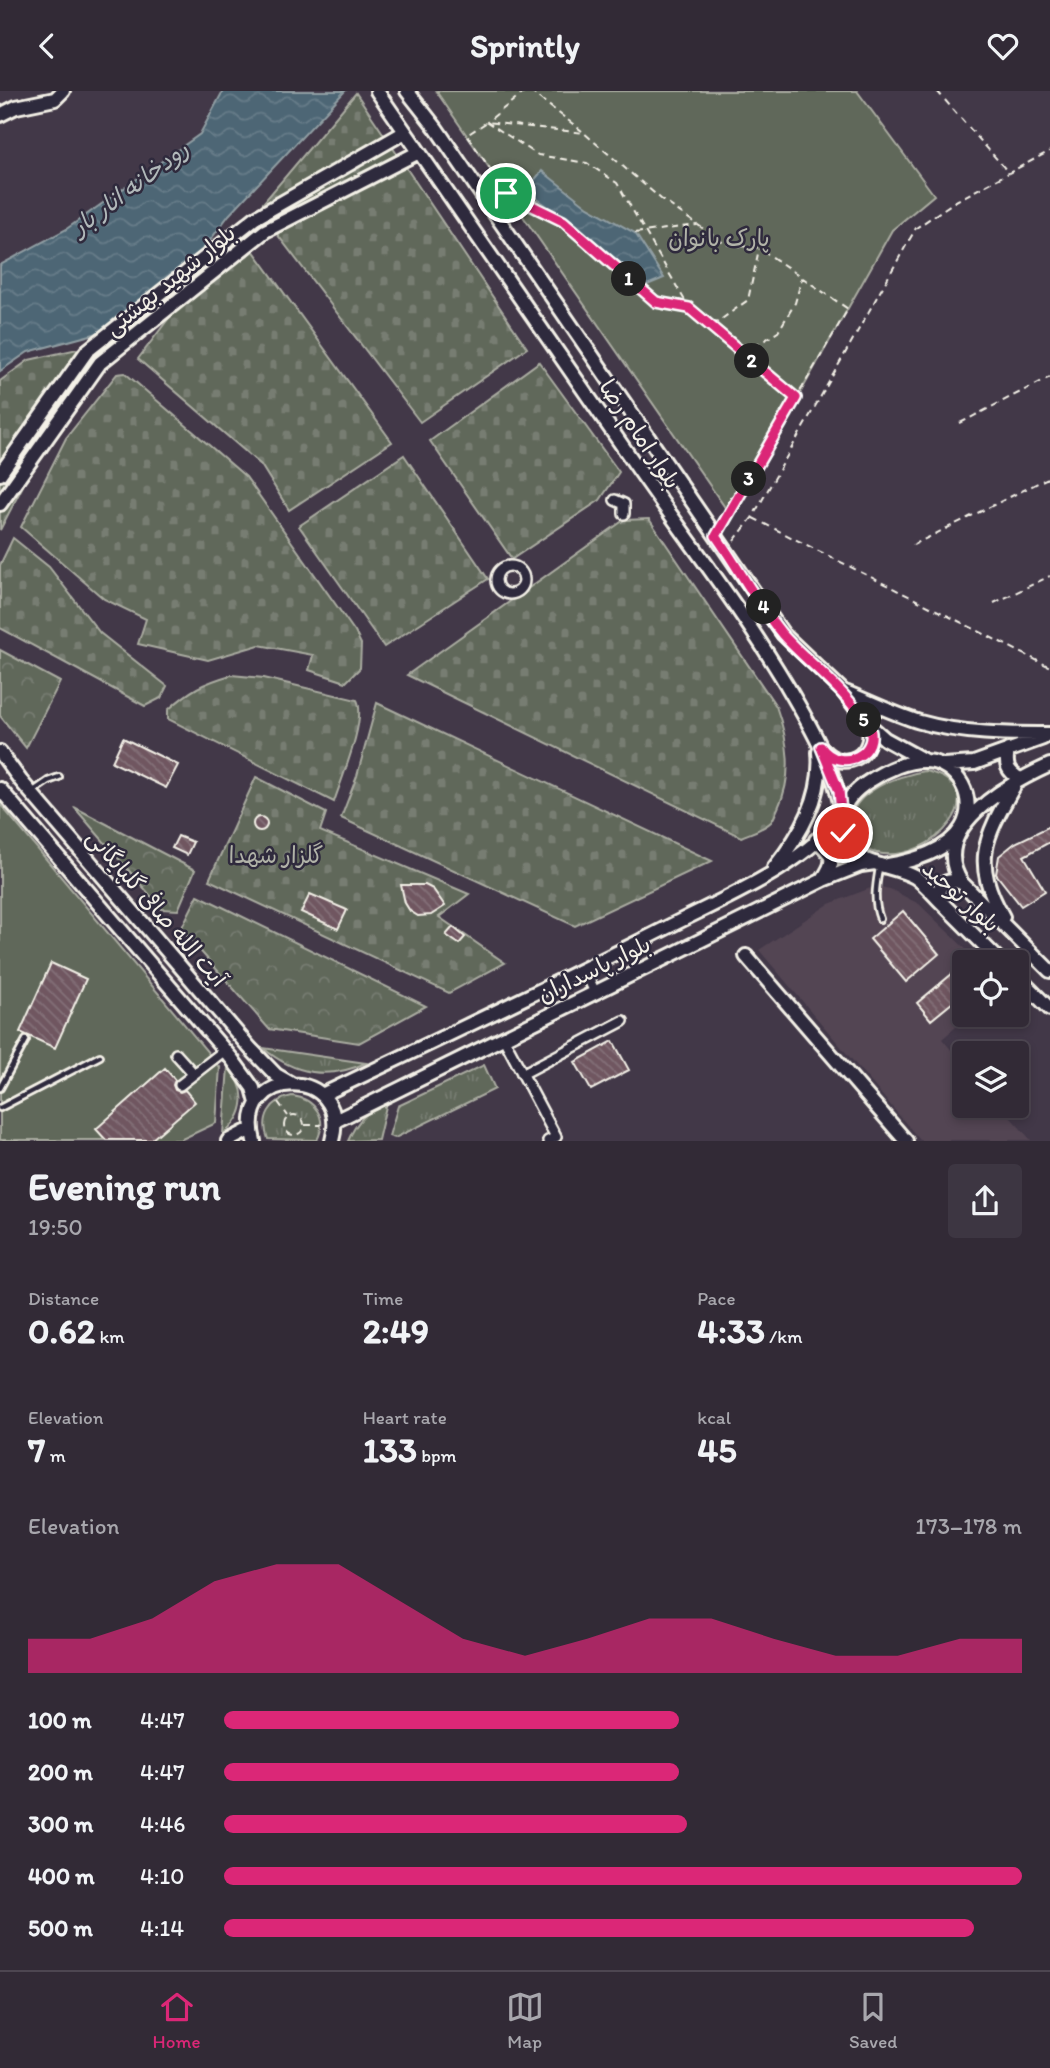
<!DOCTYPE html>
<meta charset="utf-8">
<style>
:root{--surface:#322a36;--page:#3d3642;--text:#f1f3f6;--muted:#a8a7ad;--line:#4d4651;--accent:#db2777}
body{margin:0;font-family:Itim,"Playpen Sans Arabic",sans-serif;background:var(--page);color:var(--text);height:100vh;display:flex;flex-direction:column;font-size:26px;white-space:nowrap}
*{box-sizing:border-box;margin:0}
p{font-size:23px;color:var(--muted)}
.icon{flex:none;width:38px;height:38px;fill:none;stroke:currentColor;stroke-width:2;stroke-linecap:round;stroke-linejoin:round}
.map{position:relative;height:1050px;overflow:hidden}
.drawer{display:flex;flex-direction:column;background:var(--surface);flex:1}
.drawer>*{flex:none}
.tools{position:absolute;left:952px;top:859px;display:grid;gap:14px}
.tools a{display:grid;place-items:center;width:77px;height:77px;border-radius:7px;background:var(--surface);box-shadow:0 4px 10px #0003,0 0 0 2px var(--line);font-size:35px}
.pin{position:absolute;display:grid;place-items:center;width:60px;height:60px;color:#fff;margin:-30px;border:4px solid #fff;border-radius:50%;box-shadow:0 2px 7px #0007}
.km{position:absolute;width:35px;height:35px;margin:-18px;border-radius:50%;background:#222;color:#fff;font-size:19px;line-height:35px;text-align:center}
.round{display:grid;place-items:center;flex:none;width:74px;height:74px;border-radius:7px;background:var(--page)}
.headline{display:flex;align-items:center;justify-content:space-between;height:119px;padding:0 28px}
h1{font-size:38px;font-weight:800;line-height:52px}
.figures{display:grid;grid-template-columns:repeat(3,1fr);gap:10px;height:119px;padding:7px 28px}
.figures div{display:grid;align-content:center}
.figures b{font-size:35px;font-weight:800}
.figures small{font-size:19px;font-weight:400}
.figures p{font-size:19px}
.chart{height:196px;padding:14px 28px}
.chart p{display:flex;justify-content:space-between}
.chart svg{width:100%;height:126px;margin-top:7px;fill:var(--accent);opacity:.7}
ul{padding:0 28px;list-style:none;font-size:23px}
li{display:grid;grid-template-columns:112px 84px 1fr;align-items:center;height:52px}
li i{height:18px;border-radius:9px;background:var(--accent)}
header{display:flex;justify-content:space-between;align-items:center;height:91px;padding:0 28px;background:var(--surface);font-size:32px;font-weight:800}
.menu{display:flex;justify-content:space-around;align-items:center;height:98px;border-top:2px solid var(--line);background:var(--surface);font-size:19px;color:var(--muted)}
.menu a{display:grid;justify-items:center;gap:4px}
.menu .selected{color:var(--accent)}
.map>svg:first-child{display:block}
.built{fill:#534553}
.grass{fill:url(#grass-tufts);stroke:#aaaca1;stroke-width:2}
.forest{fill:url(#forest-crowns);stroke:#aaaca1;stroke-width:2}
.cemetery{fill:url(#cemetery-stones);stroke:#aaaca1;stroke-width:2}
.green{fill:#60675a;stroke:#aaaca1;stroke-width:2}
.water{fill:url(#water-waves);stroke:#909ea3;stroke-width:2}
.building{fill:url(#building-back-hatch);stroke:#f4f1e8;stroke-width:2}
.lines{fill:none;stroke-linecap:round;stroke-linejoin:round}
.lane-casing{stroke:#f4f1e8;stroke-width:10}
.street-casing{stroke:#f4f1e8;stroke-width:14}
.secondary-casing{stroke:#f4f1e8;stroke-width:18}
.path{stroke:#f4f1e8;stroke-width:2;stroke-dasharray:7 5;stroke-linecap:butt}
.lane{stroke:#2f2a3d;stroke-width:4.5}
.street{stroke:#2f2a3d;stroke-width:9}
.secondary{stroke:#2f2a3d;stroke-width:12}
.route-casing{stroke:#fff;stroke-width:14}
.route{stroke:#db2777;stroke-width:9}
.labels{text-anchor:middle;stroke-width:5;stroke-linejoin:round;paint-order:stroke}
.park-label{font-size:23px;fill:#b1b3a8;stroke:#2f2a3d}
.street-label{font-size:23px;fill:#f4f1e8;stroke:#2f2a3d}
.water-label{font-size:24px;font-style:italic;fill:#b1b9ba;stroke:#2f2a3d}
</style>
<header><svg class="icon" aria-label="back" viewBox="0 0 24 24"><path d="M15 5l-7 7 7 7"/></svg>Sprintly<svg class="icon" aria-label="heart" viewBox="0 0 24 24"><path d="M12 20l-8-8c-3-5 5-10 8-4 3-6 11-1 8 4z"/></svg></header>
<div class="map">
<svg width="1050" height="1050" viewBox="0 0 1050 1050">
<defs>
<pattern id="grass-tufts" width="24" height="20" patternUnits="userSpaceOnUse" patternTransform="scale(1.75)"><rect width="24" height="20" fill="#60675a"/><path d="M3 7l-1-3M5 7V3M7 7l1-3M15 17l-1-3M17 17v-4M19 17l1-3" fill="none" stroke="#777d72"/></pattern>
<pattern id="forest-crowns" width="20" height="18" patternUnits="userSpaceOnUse" patternTransform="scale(1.75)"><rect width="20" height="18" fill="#60675a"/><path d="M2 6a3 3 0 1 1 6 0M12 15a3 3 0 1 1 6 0" fill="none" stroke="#777d72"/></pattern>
<pattern id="cemetery-stones" width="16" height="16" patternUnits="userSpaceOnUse" patternTransform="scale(1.75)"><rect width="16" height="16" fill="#60675a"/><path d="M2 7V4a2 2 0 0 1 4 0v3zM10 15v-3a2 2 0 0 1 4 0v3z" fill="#777d72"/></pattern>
<pattern id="water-waves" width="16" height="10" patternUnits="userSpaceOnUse" patternTransform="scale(1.75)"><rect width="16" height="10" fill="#4d6675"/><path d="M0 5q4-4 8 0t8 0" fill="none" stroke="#677c89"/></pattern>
<pattern id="building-back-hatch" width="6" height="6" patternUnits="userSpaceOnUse" patternTransform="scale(1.75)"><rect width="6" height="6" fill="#6f5761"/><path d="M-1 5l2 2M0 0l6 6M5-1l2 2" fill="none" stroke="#847078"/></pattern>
</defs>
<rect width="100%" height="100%" fill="#423848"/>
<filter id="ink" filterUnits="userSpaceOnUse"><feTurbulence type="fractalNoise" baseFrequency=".0143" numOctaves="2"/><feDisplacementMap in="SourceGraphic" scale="14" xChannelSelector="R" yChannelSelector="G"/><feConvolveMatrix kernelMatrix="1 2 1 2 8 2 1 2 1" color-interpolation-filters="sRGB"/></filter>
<g filter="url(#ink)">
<path class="built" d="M876,795L890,798L919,813L979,871L964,872V924H970L942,948L964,974V1015H1000L1031,1049H920L759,859L829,813Z"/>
<path class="grass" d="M925,680C1001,697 932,774 877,762C866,760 858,753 854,742C838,705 898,684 925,680Z
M263,957L366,972C328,989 295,984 263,957Z
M484,974L495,998L395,1047L389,1045L398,1015Z
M228,976C249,998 247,1024 223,1043Z
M292,1005C316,1008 328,1028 317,1049L268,1048C260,1027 270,1009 292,1005Z
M387,1011L378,1049L348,1050C357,1029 367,1020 387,1011Z"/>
<path class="forest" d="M0,559L60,591L26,657L0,625Z
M74,716L195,779L178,819L162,818Z
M198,804L426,915L359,952L269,938L181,838Z"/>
<path class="cemetery" d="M356,2L527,257L420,331L258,118Z
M237,137L392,351L289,419L261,374L138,268Z
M95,254L110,263L52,339L0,439V290L29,269Z
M539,271L619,381L600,409L512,468L430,350Z
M125,282L246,386L355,541L361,553L360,577L346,591L309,579L313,564L259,554L208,569L138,553L146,528L104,508L21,436L66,347L117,283Z
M404,364L488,488L384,556L299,435Z
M649,428L776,615C788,649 794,683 778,717C776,721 774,728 771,731C764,738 750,742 741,746L407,584L624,429Z
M13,447L49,476L100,542L167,595L161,607L145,615L0,537V474Z
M231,584L264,587L357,609C367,628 341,689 334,711L168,628V619C190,599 203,592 231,584Z
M377,612L712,770L575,835L341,727L357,685Z
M256,686L326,722L320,740L469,803L439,826L505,872L449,902L209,789Z"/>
<path class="green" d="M436,0H857L934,104L892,139L731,425Z
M0,713L220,976L216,1032L180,1049H0Z"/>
<path class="water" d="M223,0H345L229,124L188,179L177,201L146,229L28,261L0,280V174L65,139L200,43Z
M542,80L588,116L635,142L664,187L647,194L526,99Z"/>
<path class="building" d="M123,647L178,674L166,697L112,671Z
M253 733a7 7 0 1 1 14 0a7 7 0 1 1-14 0Z
M1050,735V751L1024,765L1045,800L1021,815L996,783L999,765L1015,752Z
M178,745L193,751L187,764L172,757Z
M401,794H425L433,798L445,815L431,824L418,825L410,820L405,812Z
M310,803L347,819L338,838L301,821Z
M903,820L939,863L906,891L870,848Z
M453,836L465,846L459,853L446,844Z
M51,872L86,888L55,957L20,941Z
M964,873V902L931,929L917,912Z
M613,950L629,979L591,999L575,971Z
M165,977L175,989L173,994L175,999L180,1001L185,999L195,1011L151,1049H106L96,1038Z"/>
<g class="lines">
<g class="lane-casing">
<path id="lane" d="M32,701L48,690L59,686
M879,777C876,795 873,810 880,828
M0,997L26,949
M0,1017L100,965"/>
</g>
<g class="street-casing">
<path id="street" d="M615,409L624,413V423
M496 489a14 14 0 1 1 28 0a14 14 0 1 1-28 0Z
M584,879L595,901
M503,946L556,1046L548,1050
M176,963L194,983
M522,983L623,930
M180,994L225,959"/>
</g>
<g class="secondary-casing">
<path id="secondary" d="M407,0L436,37L783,543L843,600L868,633L885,648L925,670
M0,24L16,16L55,8L63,0
M0,383L87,260L255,127L405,41
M0,413L100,272L265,140L419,61
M843,600C868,610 894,623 920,631C962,643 1007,643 1050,643
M823,659C845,683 877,663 868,633
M1008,659C1005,674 1007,680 1020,688
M0,661L21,690L250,957L276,984L290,992
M944,674L974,672L1043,647
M1050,674C1010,692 925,738 962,792L1050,880
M0,698L232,968L253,997L257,1012
M816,749C834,764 836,769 823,788
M888,774C913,770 948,760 962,736C978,708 958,672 926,670C908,669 886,679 871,689C858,697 844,708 842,725C841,736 844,751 852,759C866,775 896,775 915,786C925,793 933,803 942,812C962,832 982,852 1002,872
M774,777C801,743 823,706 819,661
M941,811C933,795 947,786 962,792
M1003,826C971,770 985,747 1014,695
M746,865L906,1050
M1017,885L1050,918
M322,1004C437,949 552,895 666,837C722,808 805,775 842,723C835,676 810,634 786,593C739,514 682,442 630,366C546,244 462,122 377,0
M335,1030L823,789L861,774L875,772
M228,1050L251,1038
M254,1050C234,974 352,975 332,1050"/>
</g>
<path class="path" d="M525,0L487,31L538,64L587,72L617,92L688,215
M530,0L582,40
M937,0L1008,81
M635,142L697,134
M712,235L748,209L759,158
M744,262L778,241L795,212L802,187
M960,332L1050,286
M753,427L1050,576
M722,435L848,218L759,157L725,153L661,108L584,42L487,31L467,44L506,101L563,130L656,211L689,217L796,307
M734,450L752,427L916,137L954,111L1050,60
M913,454L1050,386
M994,512L1050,485
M278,1011L288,1025
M284 1034a10 10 0 1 1 20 0a10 10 0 1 1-20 0Z
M305,1034H321"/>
<use href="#lane" class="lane"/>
<use href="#street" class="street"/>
<use href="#secondary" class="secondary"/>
</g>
</g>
<g class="lines" filter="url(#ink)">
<g class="route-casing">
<path id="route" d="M506,102L563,130L656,211L689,217L796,307L716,445C738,476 758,514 782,543C805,569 833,588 854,616C858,622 864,627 868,633C883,661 841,684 821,656L839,700L843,742"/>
</g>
<use href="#route" class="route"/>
</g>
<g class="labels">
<g class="park-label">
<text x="719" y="155">پارک بانوان</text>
<text x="276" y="772">گلزار شهدا</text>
</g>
<g class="street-label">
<text transform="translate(170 189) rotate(-39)" y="8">بلوار شهید بهشتی</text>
<text transform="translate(640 343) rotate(56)" y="8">بلوار امام رضا</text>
<text transform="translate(961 805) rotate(42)" y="8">بلوار توحید</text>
<text transform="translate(157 817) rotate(49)" y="8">آیت الله صافی گلپایگانی</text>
<text transform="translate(594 878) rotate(-26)" y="8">بلوار پاسداران</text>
</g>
<g class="water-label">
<text transform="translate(130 97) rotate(-37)" y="8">رودخانه انار بار</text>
</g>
</g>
</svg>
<div class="tools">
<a><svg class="icon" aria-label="locate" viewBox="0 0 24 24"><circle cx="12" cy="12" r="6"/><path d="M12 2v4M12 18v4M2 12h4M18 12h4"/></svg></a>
<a><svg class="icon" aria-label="layers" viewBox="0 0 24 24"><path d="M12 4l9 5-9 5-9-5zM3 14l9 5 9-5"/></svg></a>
</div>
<div class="pin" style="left:506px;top:102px;background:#1e9e55"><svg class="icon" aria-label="arrive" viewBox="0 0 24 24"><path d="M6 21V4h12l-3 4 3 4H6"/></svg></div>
<div class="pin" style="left:843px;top:742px;background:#d93025"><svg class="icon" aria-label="check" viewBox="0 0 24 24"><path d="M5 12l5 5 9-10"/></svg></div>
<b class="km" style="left:629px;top:188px">1</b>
<b class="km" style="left:752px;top:270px">2</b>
<b class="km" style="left:749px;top:388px">3</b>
<b class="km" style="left:764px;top:516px">4</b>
<b class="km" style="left:864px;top:629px">5</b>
</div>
<section class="drawer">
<div class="headline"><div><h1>Evening run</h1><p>19:50</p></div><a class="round"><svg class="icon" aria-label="share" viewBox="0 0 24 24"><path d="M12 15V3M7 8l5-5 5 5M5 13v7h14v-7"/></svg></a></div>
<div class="figures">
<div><p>Distance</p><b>0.62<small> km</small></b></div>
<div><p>Time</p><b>2:49</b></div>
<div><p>Pace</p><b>4:33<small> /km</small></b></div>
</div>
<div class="figures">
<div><p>Elevation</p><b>7<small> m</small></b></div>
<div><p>Heart rate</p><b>133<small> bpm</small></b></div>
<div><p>kcal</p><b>45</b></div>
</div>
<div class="chart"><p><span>Elevation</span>173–178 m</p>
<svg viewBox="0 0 160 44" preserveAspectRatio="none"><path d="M0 44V32L10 32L20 25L30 12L40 6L50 6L60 19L70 32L80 38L90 32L100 25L110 25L120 32L130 38L140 38L150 32L160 32V44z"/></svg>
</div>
<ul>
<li><b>100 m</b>4:47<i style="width:57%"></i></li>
<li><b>200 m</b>4:47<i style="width:57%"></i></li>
<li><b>300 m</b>4:46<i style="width:58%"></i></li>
<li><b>400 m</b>4:10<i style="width:100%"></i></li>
<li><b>500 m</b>4:14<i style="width:94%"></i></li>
</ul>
</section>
<nav class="menu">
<a class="selected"><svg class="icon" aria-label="home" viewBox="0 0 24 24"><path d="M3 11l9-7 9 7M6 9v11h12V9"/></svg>Home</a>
<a><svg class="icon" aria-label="map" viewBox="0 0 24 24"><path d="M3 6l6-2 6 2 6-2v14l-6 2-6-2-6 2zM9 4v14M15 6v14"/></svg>Map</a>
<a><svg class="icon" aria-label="saved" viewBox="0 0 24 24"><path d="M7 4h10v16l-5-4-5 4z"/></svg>Saved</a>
</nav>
